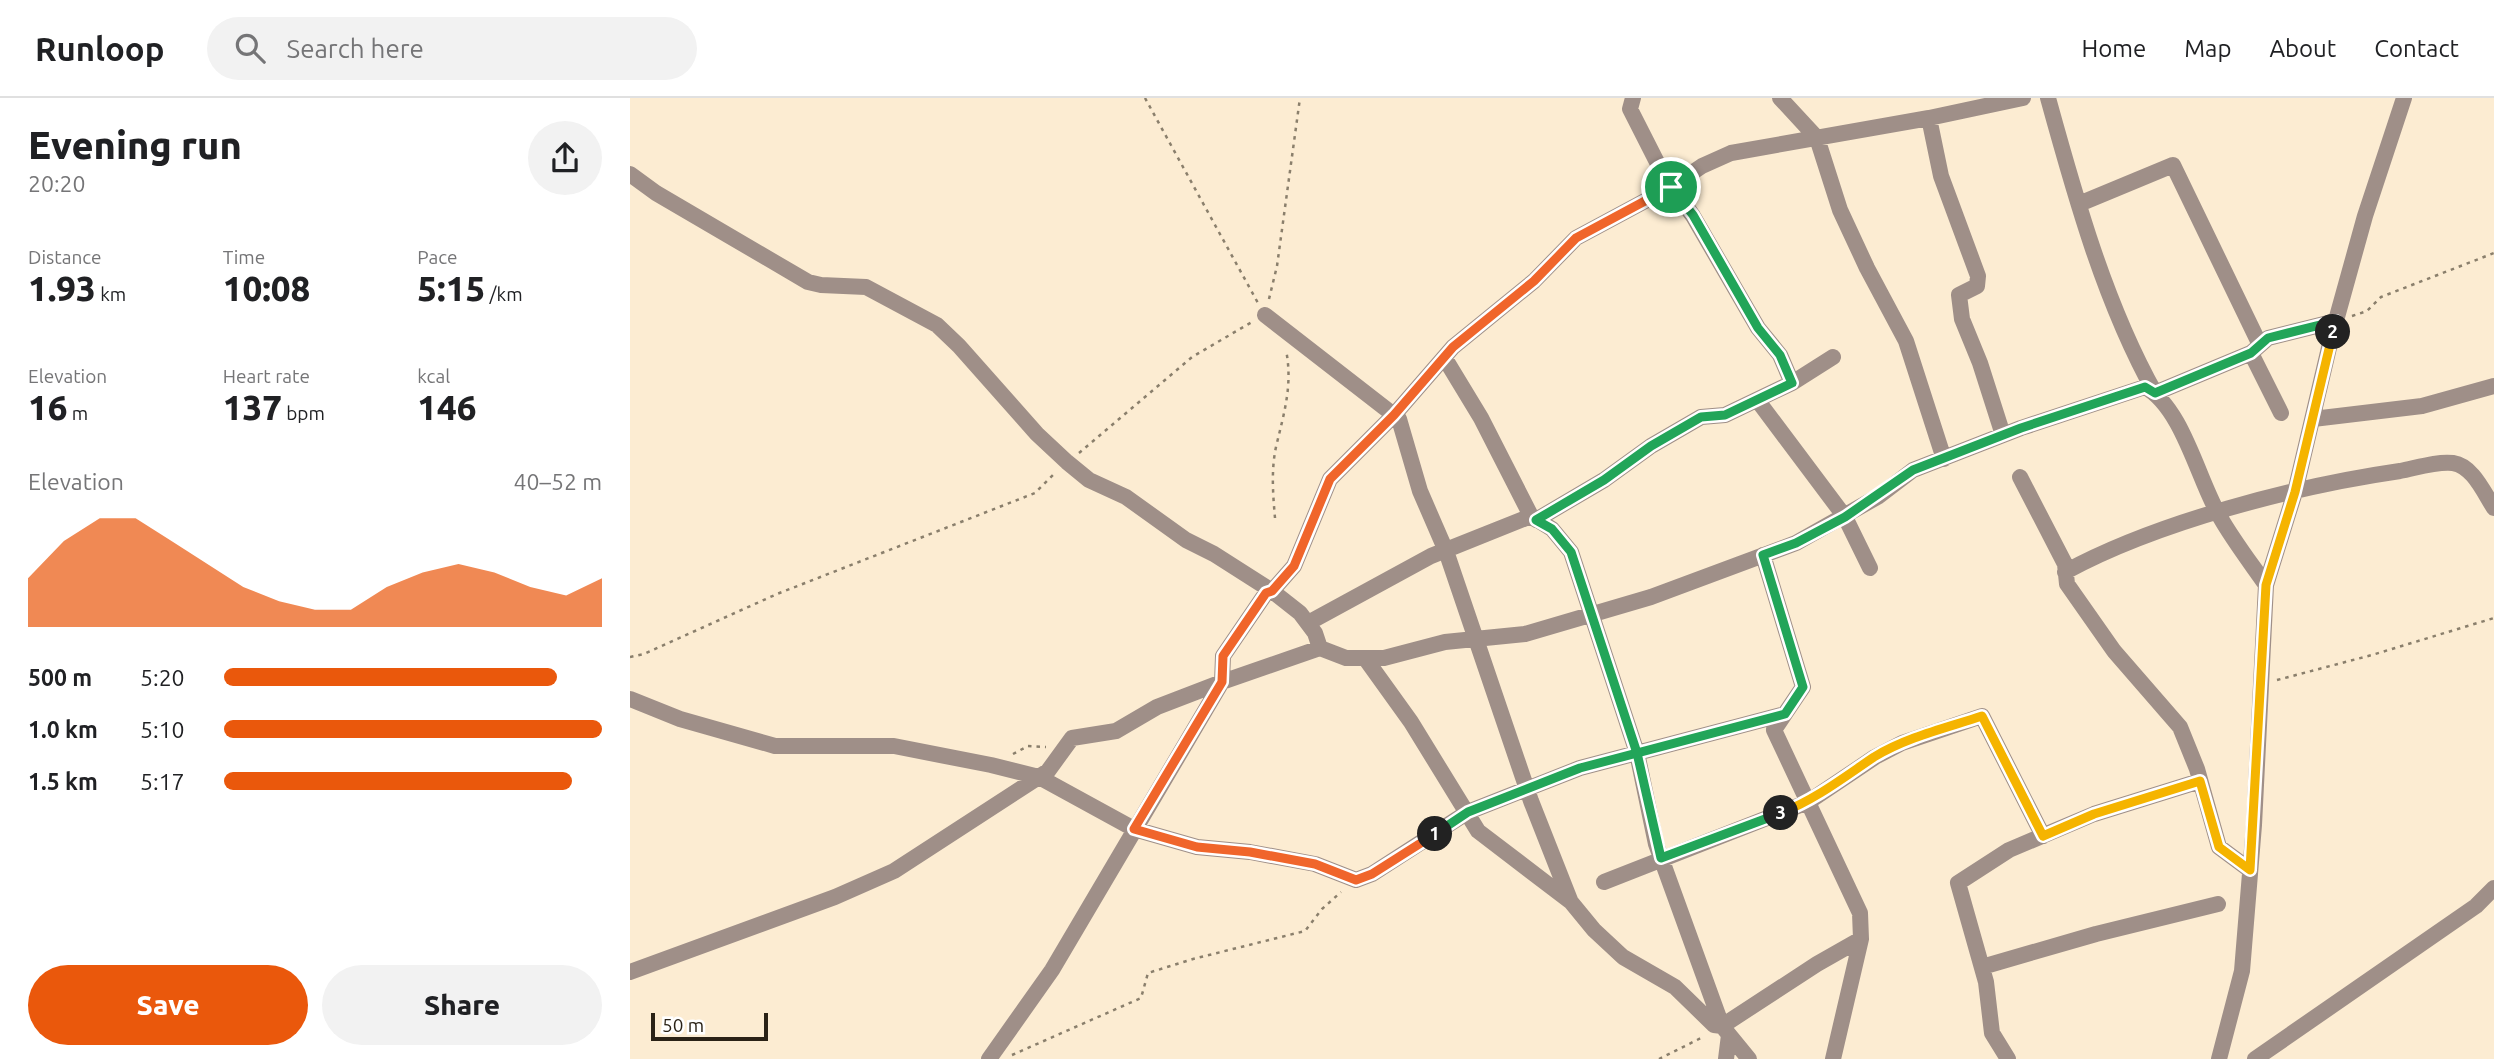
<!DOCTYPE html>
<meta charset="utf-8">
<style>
:root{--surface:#fff;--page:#f2f2f2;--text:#202124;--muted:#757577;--line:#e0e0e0;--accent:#ea580c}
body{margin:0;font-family:Ubuntu,sans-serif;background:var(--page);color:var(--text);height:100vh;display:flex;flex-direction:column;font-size:26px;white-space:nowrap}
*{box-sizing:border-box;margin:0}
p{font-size:23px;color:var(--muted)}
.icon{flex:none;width:38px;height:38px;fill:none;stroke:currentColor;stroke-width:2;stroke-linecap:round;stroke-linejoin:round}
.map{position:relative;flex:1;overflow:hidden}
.details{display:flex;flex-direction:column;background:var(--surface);width:630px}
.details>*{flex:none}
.scale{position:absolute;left:21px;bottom:18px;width:117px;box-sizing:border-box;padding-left:7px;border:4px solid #2a2216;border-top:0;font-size:19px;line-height:24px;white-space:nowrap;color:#2a2216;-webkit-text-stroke:5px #fff;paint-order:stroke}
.pin{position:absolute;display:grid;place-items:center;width:60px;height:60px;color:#fff;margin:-30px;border:4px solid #fff;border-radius:50%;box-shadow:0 2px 7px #0007}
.km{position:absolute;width:35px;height:35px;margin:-18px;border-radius:50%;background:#222;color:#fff;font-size:19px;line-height:35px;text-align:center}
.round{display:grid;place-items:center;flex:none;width:74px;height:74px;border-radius:37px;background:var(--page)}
.headline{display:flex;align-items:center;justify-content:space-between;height:119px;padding:0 28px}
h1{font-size:38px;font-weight:800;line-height:52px}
.figures{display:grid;grid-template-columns:repeat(3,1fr);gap:10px;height:119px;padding:7px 28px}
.figures div{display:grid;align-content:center}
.figures b{font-size:35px;font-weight:800}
.figures small{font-size:19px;font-weight:400}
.figures p{font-size:19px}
.chart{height:196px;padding:14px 28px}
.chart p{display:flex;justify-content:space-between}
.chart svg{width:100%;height:126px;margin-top:7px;fill:var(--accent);opacity:.7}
.button{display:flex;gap:14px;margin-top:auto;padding:14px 28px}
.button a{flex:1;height:80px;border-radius:42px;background:var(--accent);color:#fff;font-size:28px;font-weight:800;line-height:80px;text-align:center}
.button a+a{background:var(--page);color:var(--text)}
ul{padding:0 28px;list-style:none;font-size:23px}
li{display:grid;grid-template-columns:112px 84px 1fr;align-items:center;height:52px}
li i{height:18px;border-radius:9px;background:var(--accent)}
header{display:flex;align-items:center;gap:42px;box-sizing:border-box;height:98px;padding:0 35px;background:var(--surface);border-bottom:2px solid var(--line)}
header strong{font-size:33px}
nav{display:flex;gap:38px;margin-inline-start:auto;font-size:24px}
.search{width:490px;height:63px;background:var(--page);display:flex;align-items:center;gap:18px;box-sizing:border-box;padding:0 24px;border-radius:38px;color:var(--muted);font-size:26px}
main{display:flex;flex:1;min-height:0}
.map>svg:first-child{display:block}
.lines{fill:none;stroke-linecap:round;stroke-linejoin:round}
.path{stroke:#8a7f6c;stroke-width:2.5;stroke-dasharray:3.5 5;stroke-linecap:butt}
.minor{stroke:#9f8f88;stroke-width:16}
.split-1-casing{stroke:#fff;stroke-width:14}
.split-2-casing{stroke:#fff;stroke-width:14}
.split-3-casing{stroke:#fff;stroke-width:14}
.split-4-casing{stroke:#fff;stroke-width:14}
.split-1{stroke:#f0652b;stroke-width:9}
.split-2{stroke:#22a559;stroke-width:9}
.split-3{stroke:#f5b400;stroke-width:9}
.split-4{stroke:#22a559;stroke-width:9}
</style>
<header>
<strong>Runloop</strong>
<div class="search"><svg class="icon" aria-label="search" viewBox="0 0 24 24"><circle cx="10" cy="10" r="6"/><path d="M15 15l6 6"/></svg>Search here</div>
<nav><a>Home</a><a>Map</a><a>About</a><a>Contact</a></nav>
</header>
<main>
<section class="details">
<div class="headline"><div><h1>Evening run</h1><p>20:20</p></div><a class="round"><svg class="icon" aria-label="share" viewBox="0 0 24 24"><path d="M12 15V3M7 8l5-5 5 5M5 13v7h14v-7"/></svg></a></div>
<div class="figures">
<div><p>Distance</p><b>1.93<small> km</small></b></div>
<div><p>Time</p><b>10:08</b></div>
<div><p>Pace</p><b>5:15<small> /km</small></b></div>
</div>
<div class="figures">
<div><p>Elevation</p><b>16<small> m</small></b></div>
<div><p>Heart rate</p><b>137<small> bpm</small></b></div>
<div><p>kcal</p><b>146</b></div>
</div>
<div class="chart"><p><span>Elevation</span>40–52 m</p>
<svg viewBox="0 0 160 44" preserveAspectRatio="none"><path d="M0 44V27L10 14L20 6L30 6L40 14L50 22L60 30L70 35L80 38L90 38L100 30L110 25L120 22L130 25L140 30L150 33L160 27V44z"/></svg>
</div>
<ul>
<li><b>500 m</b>5:20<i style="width:88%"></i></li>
<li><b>1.0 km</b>5:10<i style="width:100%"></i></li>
<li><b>1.5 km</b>5:17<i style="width:92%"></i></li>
</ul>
<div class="button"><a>Save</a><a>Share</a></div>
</section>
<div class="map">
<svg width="1864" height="961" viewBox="0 0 1864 961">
<rect width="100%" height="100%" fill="#fcecd2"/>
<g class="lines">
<path class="path" d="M515,0L628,205
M639,201L647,168L670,0
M1722,218L1737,213L1751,199L1864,155
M449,355L562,259L622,224
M645,420C643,397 641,372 646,349C654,315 663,287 656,252
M0,559L14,556L147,496L405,395L425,375
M1647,582L1742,557L1864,520
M383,656L398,648L416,649
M382,957L511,900L518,875L563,861L675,833L692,811L711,794
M1029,961L1073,939"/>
<path class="minor" d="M1150,0L1187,40L1210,112L1237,170L1276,243L1314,361
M1418,0C1445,98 1475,206 1525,295L1621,255L1638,240L1706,223
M1299,20L1311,78L1348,178L1347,188L1329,197L1332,221L1350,265L1373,337
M0,76L26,95L178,184L191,187L236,189L307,227L329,248L407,336L437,364L459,382L496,399L556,442L584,456L642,493L670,515L685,535L690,550L716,560H754L815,544L895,536L1021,499L1166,445L1249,398L1283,372L1391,330L1515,289C1553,310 1568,382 1590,419C1603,442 1620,464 1636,487
M1449,106L1543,67L1630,247
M635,217L769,321L790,393L816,453L901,703L940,802
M1621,255L1651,315
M814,259L851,320L901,418
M1162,285L1203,259
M1128,303L1215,419L1240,470
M1683,321L1792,308L1864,288
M1390,379L1435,466L1437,486L1484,553L1550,629L1567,671L1589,749L1620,772
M906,422L974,382L1021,348L1071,319L1095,317L1162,285L1150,257L1128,230L1063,118L1033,76L1000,11L1003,0
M1133,457L1173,589L1144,632L1230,815L1231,841L1203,961
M1435,474C1527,424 1666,388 1770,373C1786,370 1807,363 1823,365C1843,368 1854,395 1864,410
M678,525L801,458L901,418L922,431L941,454L1007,655L1026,746L1092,928L1119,961
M735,560L781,624L848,733L941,804L964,832L993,859L1045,889L1084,927L1092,928L1187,866L1231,841
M0,601L50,621L145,648H264L361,667L409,679L504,731L567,749L620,754L685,766L726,782L742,776L838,714L950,670L1155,616
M974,784L1178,704L1245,659L1272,645L1352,618L1413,738
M1352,869L1466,836L1588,806
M0,874L205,799L264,773L418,673L442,640L486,633L527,609L592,584L593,558L636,495L642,493L664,468L700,381L764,317L823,249L904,183L946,140L1041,89L1072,68L1101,55L1299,20L1393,0
M359,961L422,872L592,584L690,550
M1096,961L1099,937
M1378,961L1362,935L1356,884L1328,785L1379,752L1464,716L1570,683
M1589,961L1612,873L1624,727L1636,487L1665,394L1702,237L1735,118L1774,0
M1625,961L1846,808L1864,790"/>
</g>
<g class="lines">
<g class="split-1-casing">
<path id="split-1" d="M805,736L742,776L726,782L685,766L620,754L567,749L504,731L592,584L593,558L636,495L642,493L664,468L700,381L764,317L823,249L904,183L946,140L1041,89"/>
</g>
<g class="split-2-casing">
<path id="split-2" d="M805,736L838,714L950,670L1155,616L1173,589L1133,457L1166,445L1215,419L1283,372L1391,330L1515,289L1525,295L1621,255L1638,240L1706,223L1703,234"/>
</g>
<g class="split-3-casing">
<path id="split-3" d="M1151,715C1186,701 1213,680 1244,659C1277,639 1316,630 1352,618L1413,738L1464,716L1570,683L1589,749L1620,772L1636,487L1665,394L1703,234"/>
</g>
<g class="split-4-casing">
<path id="split-4" d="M1041,89L1063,117L1128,230L1150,257L1162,285L1095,317L1071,319L1021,348L974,382L906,422L922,431L941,454L1007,655L1031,760L1151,715"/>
</g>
<use href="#split-1" class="split-1"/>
<use href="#split-2" class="split-2"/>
<use href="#split-3" class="split-3"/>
<use href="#split-4" class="split-4"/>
</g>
</svg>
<div class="scale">50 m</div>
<div class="pin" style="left:1041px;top:89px;background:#1e9e55"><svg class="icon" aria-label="arrive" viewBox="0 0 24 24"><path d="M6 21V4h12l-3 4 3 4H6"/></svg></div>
<b class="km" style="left:805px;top:736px">1</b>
<b class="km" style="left:1703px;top:234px">2</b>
<b class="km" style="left:1151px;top:715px">3</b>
</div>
</main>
